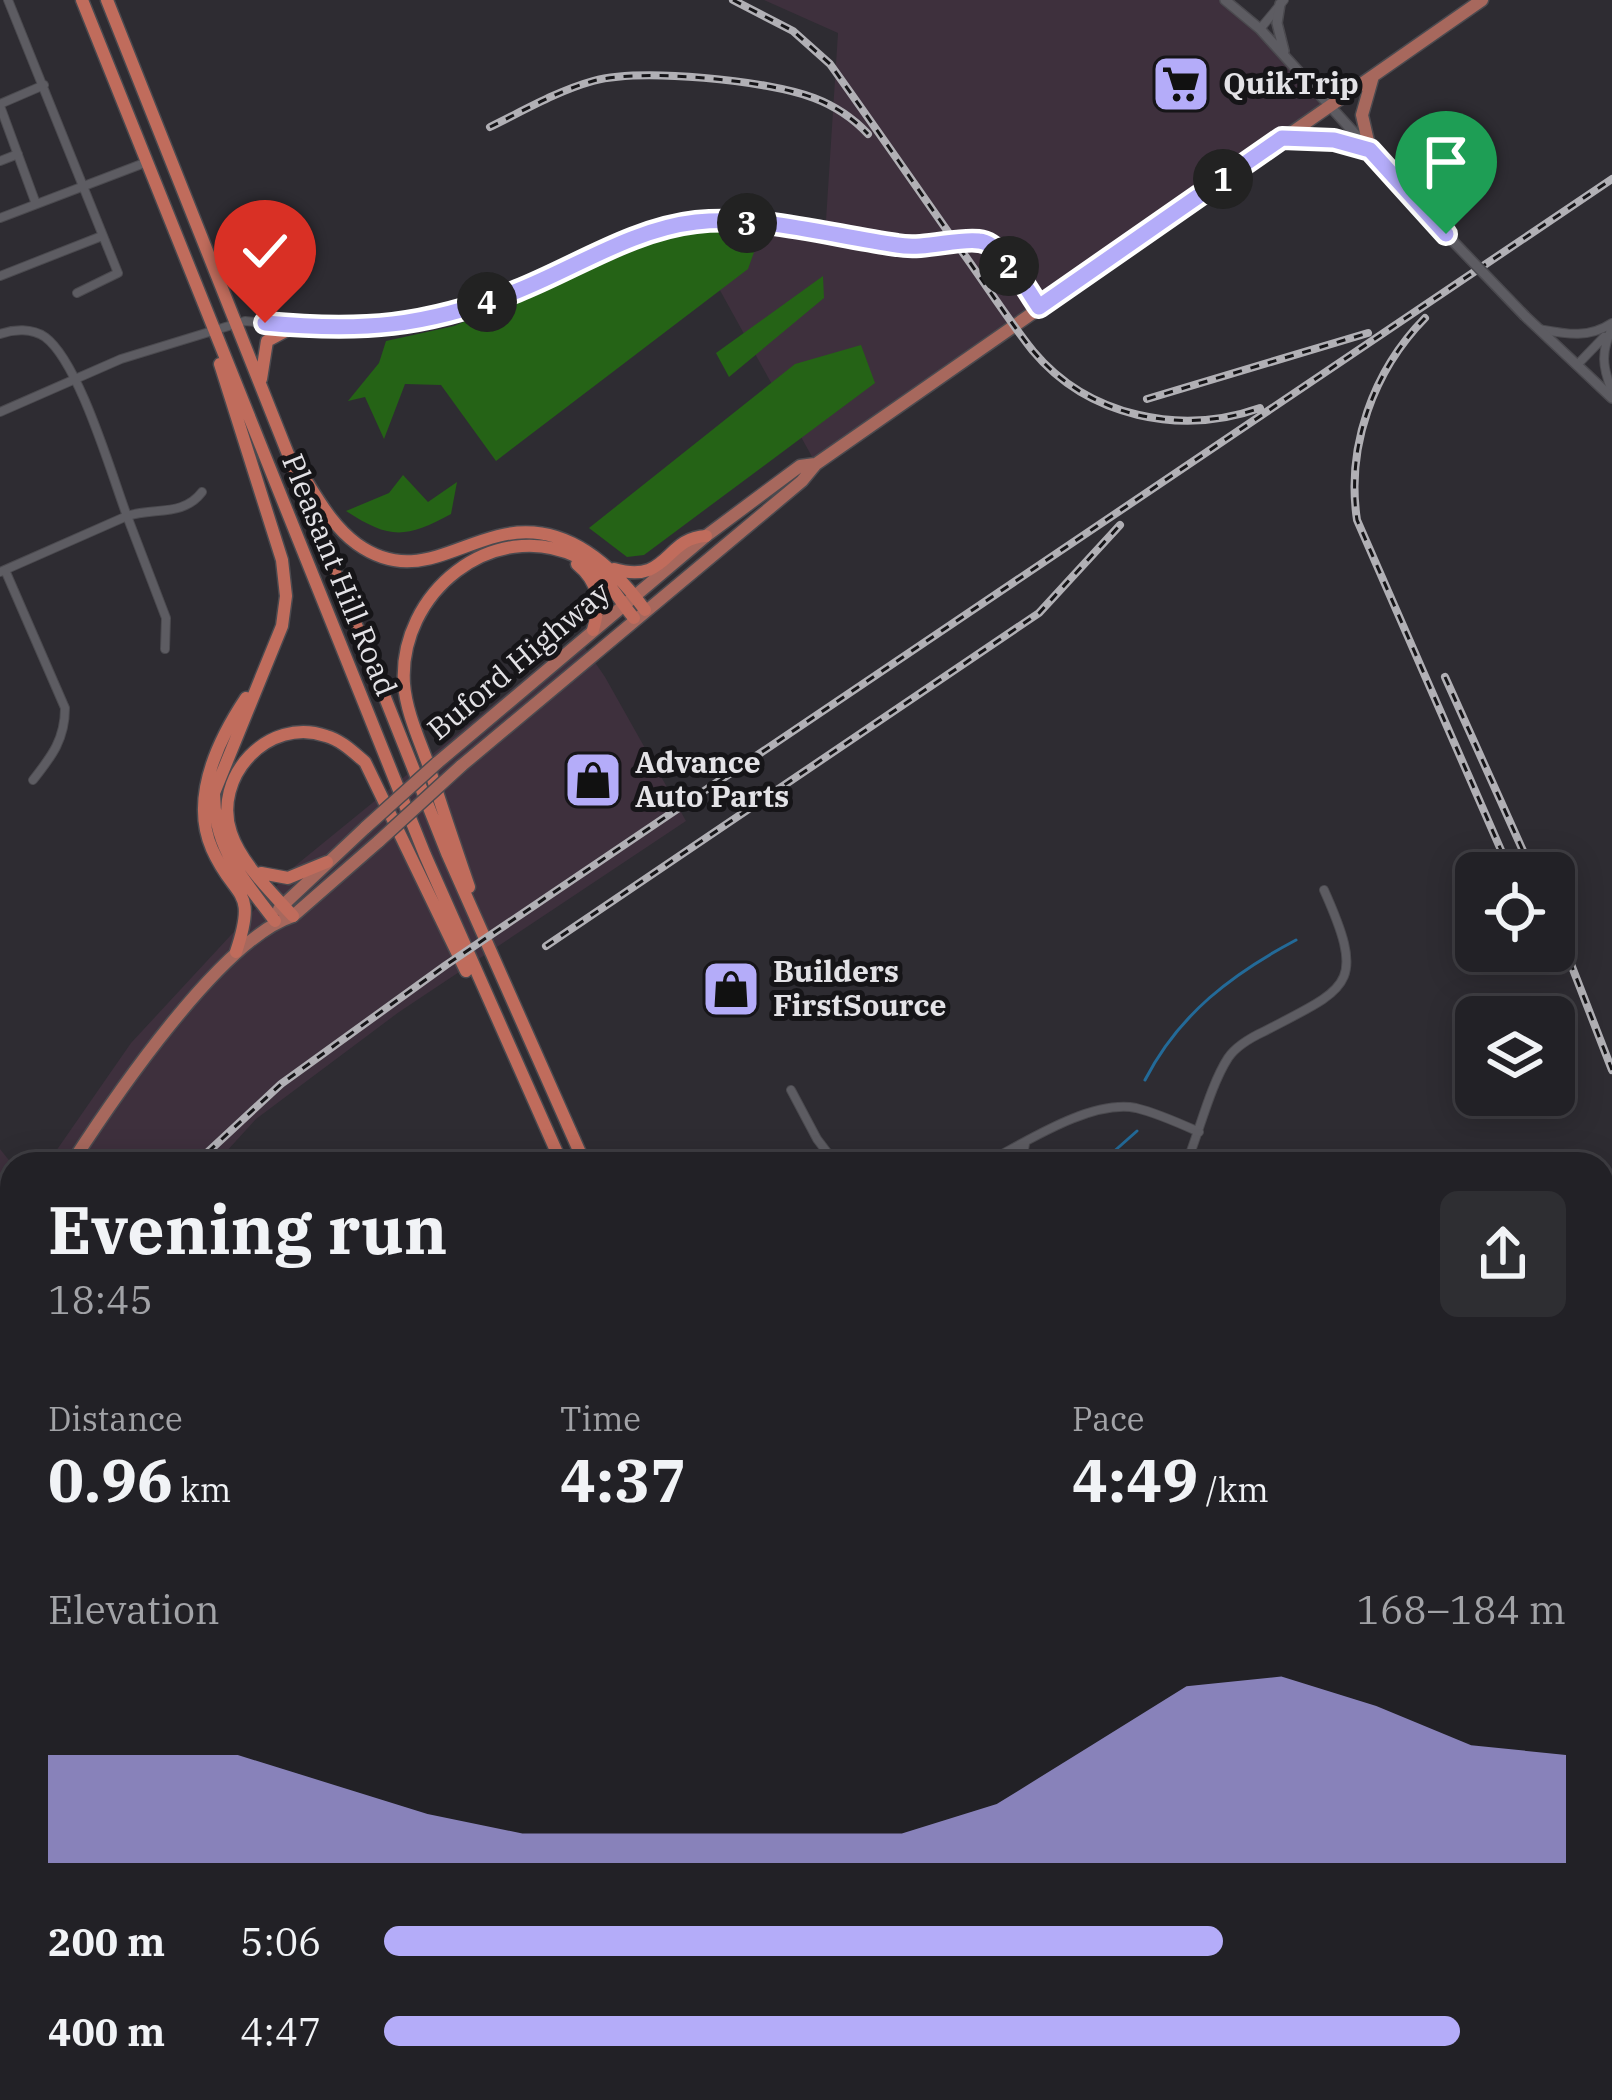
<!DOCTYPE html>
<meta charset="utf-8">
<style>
:root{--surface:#222126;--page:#2e2e32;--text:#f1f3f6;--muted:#a2a3a7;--line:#3f3e43;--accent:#b4acf9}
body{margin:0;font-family:"IBM Plex Serif",serif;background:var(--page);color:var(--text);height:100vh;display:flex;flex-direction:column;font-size:45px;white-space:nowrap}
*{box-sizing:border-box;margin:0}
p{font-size:39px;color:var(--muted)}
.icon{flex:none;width:66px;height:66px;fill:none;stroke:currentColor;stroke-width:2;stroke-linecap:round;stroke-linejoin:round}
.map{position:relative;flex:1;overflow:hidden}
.details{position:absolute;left:0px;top:1152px;width:1614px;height:948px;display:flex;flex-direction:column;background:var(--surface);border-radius:36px 36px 0 0;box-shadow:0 6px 30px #0003,0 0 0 3px var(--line)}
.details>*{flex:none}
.fabs{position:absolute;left:1455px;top:852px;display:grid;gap:24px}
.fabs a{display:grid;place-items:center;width:120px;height:120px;border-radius:18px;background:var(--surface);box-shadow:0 6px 30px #0003,0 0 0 3px var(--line);font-size:60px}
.pin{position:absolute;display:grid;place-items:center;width:102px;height:102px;color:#fff;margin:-123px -51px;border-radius:50% 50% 50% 0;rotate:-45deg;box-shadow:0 0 12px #0007}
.pin .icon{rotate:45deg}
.km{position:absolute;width:60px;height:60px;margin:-30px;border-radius:50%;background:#222;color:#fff;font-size:33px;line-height:60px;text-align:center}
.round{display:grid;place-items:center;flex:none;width:126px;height:126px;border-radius:18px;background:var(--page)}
.summary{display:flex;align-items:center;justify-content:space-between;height:204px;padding:0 48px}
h1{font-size:66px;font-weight:700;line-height:90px}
.stats{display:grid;grid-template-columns:repeat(3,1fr);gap:18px;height:204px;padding:12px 48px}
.stats div{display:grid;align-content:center}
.stats b{font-size:60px;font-weight:700}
.stats small{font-size:33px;font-weight:400}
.stats p{font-size:33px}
.chart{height:336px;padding:24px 48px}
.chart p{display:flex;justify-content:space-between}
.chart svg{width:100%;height:216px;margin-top:12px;fill:var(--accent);opacity:.7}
ul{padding:0 48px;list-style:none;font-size:39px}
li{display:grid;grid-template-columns:192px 144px 1fr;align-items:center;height:90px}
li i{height:30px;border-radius:15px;background:var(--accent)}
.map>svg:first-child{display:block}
.commercial{fill:#3e303d}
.forest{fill:#256316}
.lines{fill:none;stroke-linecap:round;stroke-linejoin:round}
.stream{stroke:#236a98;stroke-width:3}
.minor-casing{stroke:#4b4a4f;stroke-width:10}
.tertiary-casing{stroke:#4b4a4f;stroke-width:12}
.primary-casing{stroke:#4b4a4f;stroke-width:15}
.trunk-casing{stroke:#4b4a4f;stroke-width:15}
.minor{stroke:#5d5c62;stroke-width:8}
.tertiary{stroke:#5d5c62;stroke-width:9}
.primary{stroke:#a7685d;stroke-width:12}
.trunk{stroke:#c06c5c;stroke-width:12}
.rail-casing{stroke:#b1b0b5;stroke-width:8}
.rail{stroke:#161518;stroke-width:3;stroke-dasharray:9;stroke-linecap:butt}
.tertiary-bridge-casing{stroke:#4b4a4f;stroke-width:12;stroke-linecap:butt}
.primary-bridge-casing{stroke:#4b4a4f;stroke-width:15;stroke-linecap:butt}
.tertiary-bridge{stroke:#5d5c62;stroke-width:9}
.primary-bridge{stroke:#a7685d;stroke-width:12}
.route-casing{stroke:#fff;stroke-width:24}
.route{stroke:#b4acf9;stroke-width:15}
.labels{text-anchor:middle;stroke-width:10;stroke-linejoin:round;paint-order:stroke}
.poi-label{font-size:30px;font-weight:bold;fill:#e3e2e6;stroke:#161518;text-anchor:start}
.street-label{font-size:30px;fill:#e3e2e6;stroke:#161518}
</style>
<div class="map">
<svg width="1612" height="2100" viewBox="0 0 1612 2100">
<rect width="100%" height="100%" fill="#2e2c32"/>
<path class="commercial" d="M764,0H1225L1330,105L816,464L685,227L825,236L838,33Z
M577,636L605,677L686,821L399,1012L256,1119L215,1164H47L131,1043L295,866Z
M0,1149L12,1164V1535L0,1534Z
M1612,1639V1853L1602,1852V1642Z"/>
<path class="forest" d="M725,229L758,241L748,269L496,461L441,385L405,384L384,439L365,397L348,401L379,363L386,341L454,326L667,237Z
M823,276L824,298L729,377L716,353Z
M861,345L875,383L644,555L627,557L589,528L795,364Z
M403,475L428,502L457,482L451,514C405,539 389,539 346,511L389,493Z"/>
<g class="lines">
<path class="stream" d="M1145,1080C1179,1014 1232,974 1296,940
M1109,1164L1111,1154L1137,1131"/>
<g class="minor-casing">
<path id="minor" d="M8,0L118,273L77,293
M1260,29L1284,0
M0,104L44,85
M0,106L36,204
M0,161L18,154
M0,218L147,162
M0,276L102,236
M1612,328C1601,352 1602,366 1612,391
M1539,329C1566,334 1588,339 1612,323
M0,334C14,329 32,328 45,337C79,362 111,473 127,516L0,572
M1577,365L1604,337
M0,412L121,359L245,321L348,330L432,320L517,291L619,245L694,222H734L903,247L981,240L997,249L1039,307
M5,570L65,708C65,739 52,756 33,780
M165,649L166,618L127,516C154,507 183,517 202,492
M791,1090L817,1139L836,1164
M984,1164C1023,1144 1090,1099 1136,1108C1157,1113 1179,1123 1199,1132
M1021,1164L1025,1144
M1186,1164C1199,1133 1210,1086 1228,1058C1236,1046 1252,1037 1265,1031C1349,987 1367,986 1324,890
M0,1395L11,1410L0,1458
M1602,2016L1612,2018
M1062,2088L1069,2100
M643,2100L648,2088"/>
</g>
<g class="tertiary-casing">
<path id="tertiary" d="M1225,0L1260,29L1446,234
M1280,4L1277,23L1284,51
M1525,316L1612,398
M1602,1856L1612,1854"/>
</g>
<g class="primary-casing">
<path id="primary" d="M1283,138L1334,139L1370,150
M1370,150L1362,115L1373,76
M437,763L706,536L800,466L815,464
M461,766L802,481L816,464L1482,0
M279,909L366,827
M71,1164C113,1099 221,939 293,916L379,841
M0,1309L12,1275"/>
</g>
<g class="trunk-casing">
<path id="trunk" d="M82,0L425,855L562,1164
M107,0L447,853L585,1164
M220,364L282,560L286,596L282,626L214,793C214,850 243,878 275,921
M261,379L267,341L295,326
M300,471C317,497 331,525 357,544C409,581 447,549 498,536C562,519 610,562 645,610
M577,564C600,583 601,603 593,630
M614,569C669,585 664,538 706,536
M261,873L288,878L327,862
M469,887C455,846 441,805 428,764C419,739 406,711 404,684C398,593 493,516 578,557C604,570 616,597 634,618
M293,916C272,893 241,863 231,833C212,777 268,716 326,736C341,740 353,752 365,762L466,971
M236,952C258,886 235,901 212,849C190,799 218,740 246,698
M818,2100L822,2088
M841,2100L846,2088"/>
</g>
<use href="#minor" class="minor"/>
<use href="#tertiary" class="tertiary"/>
<use href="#primary" class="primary"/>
<use href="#trunk" class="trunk"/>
<g class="rail-casing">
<path id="rail" d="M733,0L793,31L830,64C873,124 915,185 958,246C983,280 1006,317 1033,351C1088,417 1181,436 1260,408
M490,127C523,111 557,91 593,81C641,68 767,80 814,98C835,106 853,118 868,134
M1425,318C1373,371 1346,447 1357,520L1511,873
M1147,399L1368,333
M1445,677L1533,873
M1557,928L1612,1070
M546,946L1039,613L1120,525
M195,1164L281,1084L446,965L1612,179
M0,1600L11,1523
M1,1642L2,1681L12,1741
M4,1723L12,1768
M0,1764L12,1799
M0,1811L12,1837
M0,1869L12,1916
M109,2088L120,2100"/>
</g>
<use href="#rail" class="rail"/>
<g class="tertiary-bridge-casing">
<path id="tertiary-bridge" d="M1446,234L1525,316"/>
</g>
<g class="primary-bridge-casing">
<path id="primary-bridge" d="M366,827L437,763
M379,841L461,766"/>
</g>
<use href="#tertiary-bridge" class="tertiary-bridge"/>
<use href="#primary-bridge" class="primary-bridge"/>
</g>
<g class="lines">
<g class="route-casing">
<path id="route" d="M265,323C362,332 425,327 517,291C575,268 633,229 696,222C762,215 832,236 897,245C925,250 956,238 979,241C1003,243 1026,289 1039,307L1282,138L1334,140L1370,150L1446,234"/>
</g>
<use href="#route" class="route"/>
</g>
<defs>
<g id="supermarket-square" transform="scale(3)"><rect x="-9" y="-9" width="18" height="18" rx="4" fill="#b4acf9" stroke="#161518"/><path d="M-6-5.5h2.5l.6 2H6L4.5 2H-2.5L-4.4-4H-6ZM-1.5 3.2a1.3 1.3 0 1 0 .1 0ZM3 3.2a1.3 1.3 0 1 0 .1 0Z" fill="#111"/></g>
<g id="shop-square" transform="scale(3)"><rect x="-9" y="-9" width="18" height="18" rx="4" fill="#b4acf9" stroke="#161518"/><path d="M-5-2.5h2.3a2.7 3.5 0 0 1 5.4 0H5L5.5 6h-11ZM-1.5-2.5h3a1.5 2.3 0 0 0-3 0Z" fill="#111"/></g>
</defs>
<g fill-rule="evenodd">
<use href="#supermarket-square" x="1181" y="84"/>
<use href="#shop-square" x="593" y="780"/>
<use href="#shop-square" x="731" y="989"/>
</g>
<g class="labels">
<g class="poi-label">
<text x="1223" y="94">QuikTrip</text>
<text x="635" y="773">Advance<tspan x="635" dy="34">Auto Parts</tspan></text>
<text x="773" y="982">Builders<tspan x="773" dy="34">FirstSource</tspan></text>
</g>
<g class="street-label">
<text transform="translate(339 575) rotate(68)" y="10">Pleasant Hill Road</text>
<text transform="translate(519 661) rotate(-40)" y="10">Buford Highway</text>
</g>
</g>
</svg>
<div class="fabs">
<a><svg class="icon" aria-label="locate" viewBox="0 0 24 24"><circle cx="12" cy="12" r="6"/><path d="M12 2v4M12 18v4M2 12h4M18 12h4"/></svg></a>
<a><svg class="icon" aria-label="layers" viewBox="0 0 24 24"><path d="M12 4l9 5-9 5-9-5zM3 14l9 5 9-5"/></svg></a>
</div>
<div class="pin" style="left:1446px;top:234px;background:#1e9e55"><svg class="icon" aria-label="arrive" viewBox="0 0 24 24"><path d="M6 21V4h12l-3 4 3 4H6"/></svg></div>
<div class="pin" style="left:265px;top:323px;background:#d93025"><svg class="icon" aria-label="check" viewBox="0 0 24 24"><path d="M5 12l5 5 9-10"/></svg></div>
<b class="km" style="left:1223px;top:179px">1</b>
<b class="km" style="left:1009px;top:266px">2</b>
<b class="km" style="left:747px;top:223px">3</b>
<b class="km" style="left:487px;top:302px">4</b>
<section class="details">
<div class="summary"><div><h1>Evening run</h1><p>18:45</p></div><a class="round"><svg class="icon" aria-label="share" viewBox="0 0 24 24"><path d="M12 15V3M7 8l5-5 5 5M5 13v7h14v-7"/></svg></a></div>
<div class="stats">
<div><p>Distance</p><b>0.96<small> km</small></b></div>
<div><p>Time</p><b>4:37</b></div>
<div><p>Pace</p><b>4:49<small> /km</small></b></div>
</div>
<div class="chart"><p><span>Elevation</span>168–184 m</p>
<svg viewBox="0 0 160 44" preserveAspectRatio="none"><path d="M0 44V22L10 22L20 22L30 28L40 34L50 38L60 38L70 38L80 38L90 38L100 32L110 20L120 8L130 6L140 12L150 20L160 22V44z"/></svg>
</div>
<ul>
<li><b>200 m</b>5:06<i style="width:71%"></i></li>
<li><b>400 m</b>4:47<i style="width:91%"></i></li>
</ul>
</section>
</div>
